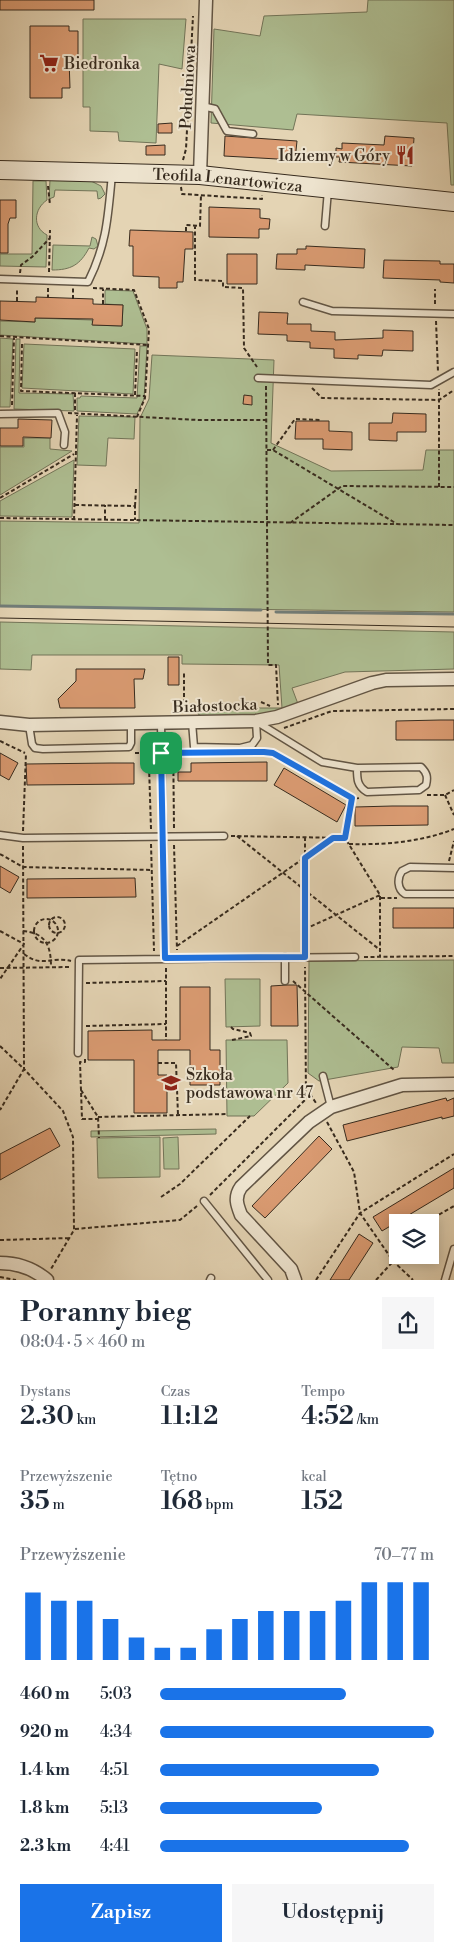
<!DOCTYPE html>
<html lang="pl">
<meta charset="utf-8">
<style>
:root{--surface:#fff;--page:#f6f6f7;--text:#1f2937;--muted:#747a83;--accent:#1a73e8}
body{margin:0;font-family:"Libre Bodoni",serif;background:var(--page);color:var(--text);height:100vh;display:flex;flex-direction:column;font-size:19px;white-space:nowrap}
*{box-sizing:border-box;margin:0}
p{font-size:16px;color:var(--muted)}
.icon{flex:none;width:28px;height:28px;fill:none;stroke:currentColor;stroke-width:2;stroke-linecap:round;stroke-linejoin:round}
.map{position:relative;height:1280px;overflow:hidden}
.drawer{display:flex;flex-direction:column;background:var(--surface);flex:1}
.drawer>*{flex:none}
.tools{position:absolute;left:389px;top:1214px;display:grid;gap:10px}
.tools a{display:grid;place-items:center;width:50px;height:50px;border-radius:0px;background:var(--surface);box-shadow:0 2px 12px #0003;font-size:25px}
.pin{position:absolute;display:grid;place-items:center;width:42px;height:42px;color:#fff;margin:-21px;border-radius:10px;box-shadow:0 2px 8px #0006}
.round{display:grid;place-items:center;flex:none;width:52px;height:52px;border-radius:0px;background:var(--page)}
.overview{display:flex;align-items:center;justify-content:space-between;height:85px;padding:0 20px}
h1{font-size:28px;font-weight:600;line-height:38px}
.metrics{display:grid;grid-template-columns:repeat(3,1fr);gap:8px;height:85px;padding:5px 20px}
.metrics div{display:grid;align-content:center}
.metrics b{font-size:25px;font-weight:600}
.metrics small{font-size:14px;font-weight:400}
.metrics p{font-size:14px}
.chart{height:140px;padding:10px 20px}
.chart p{display:flex;justify-content:space-between}
.chart svg{width:100%;height:90px;margin-top:5px;stroke:var(--accent);stroke-width:6}
.cta{display:flex;gap:10px;margin-top:auto;padding:10px 20px}
.cta a{flex:1;height:58px;border-radius:0px;background:var(--accent);color:#fff;font-size:20px;font-weight:600;line-height:58px;text-align:center}
.cta a+a{background:var(--page);color:var(--text)}
ul{padding:0 20px;list-style:none;font-size:16px}
li{display:grid;grid-template-columns:80px 60px 1fr;align-items:center;height:38px}
li i{height:12px;border-radius:6px;background:var(--accent)}
.map>svg:first-child{display:block}
.green{fill:#aebe92;stroke:#727458}
.lines{fill:none;stroke-linecap:round;stroke-linejoin:round}
.stream{stroke:#727e7a;stroke-width:3}
.building{fill:#da9b72;stroke:#372b1e}
.lane-casing{stroke:#625544;stroke-width:9}
.street-casing{stroke:#625544;stroke-width:15}
.secondary-casing{stroke:#372b1e;stroke-width:20}
.path{stroke:#372b1e;stroke-width:2;stroke-dasharray:4 2.5;stroke-linecap:butt}
.lane{stroke:#ede3ce;stroke-width:6}
.street{stroke:#ede3ce;stroke-width:12}
.secondary{stroke:#ede3ce;stroke-width:18}
.tram{stroke:#372b1e;stroke-width:1}
.route-casing{stroke:#fff;stroke-width:10}
.route{stroke:#1a73e8;stroke-width:6}
.labels{text-anchor:middle;stroke-width:4;stroke-linejoin:round;paint-order:stroke}
.poi-label{font-size:16px;fill:#372b1e;stroke:#ede3ce;text-anchor:start}
.street-label{font-size:16px;fill:#372b1e;stroke:#ede3ce}
</style>
<div class="map">
<svg width="454" height="1280" viewBox="0 0 454 1280">
<rect width="100%" height="100%" fill="#e4d4b4"/>
<filter id="stains"><feTurbulence type="fractalNoise" baseFrequency=".004" numOctaves="4"/><feColorMatrix values="0 0 0 0 .2 0 0 0 0 .09 0 0 0 0 .02 0 0 0 .5 -.17"/></filter>
<radialGradient id="worn" r=".72"><stop offset=".6" stop-color="#630" stop-opacity="0"/><stop offset="1" stop-color="#630" stop-opacity=".3"/></radialGradient>
<path class="green" d="M368,0H454V185H451L447,123L297,114L293,130L211,123L214,29L260,36L264,16L367,12Z
M83,19H186L182,69L159,64L156,143L119,141L118,132L90,131V107H83Z
M50,180L91,181L101,186L105,194L101,198L98,199L97,191L55,190L54,197L49,199Z
M33,181H46L47,200C34,209 32,227 47,235L46,267L0,266V254H32Z
M92,237L96,239L98,246L94,249L89,248C80,265 71,270 52,270L53,245L90,246Z
M105,290L133,291L147,329V344L0,335V321L35,322V318L92,320L93,325L122,326L123,305L105,304Z
M0,338L13,339L10,407H0Z
M16,339H20L19,393L73,394L74,411L14,409Z
M24,344L135,349L133,394L22,388Z
M140,346H147L144,399L137,414L77,411V398H80L81,396L137,398Z
M152,355L274,360L271,443L331,471L423,470L426,450H454V612L0,606V521L139,523L140,418L149,399Z
M79,416L135,417L134,439L108,438L106,466L77,465Z
M24,438H50V449L72,451L0,495V447H24Z
M74,460L72,517L0,516V501Z
M0,622L454,632V669L345,672L292,688L298,704L259,717L205,718L198,714L197,708H282L279,665L182,664V655H32L31,670L0,669Z
M454,960V1063H442L439,1048L402,1047L398,1067L319,1081L308,1073L309,961Z
M225,979H260V1026L226,1027Z
M226,1040H287L288,1083L254,1116H227Z
M216,1129V1134L91,1137V1131Z
M160,1137V1177L98,1178L97,1138Z
M178,1137L179,1169H164L163,1138Z"/>
<g class="lines">
<path class="stream" d="M0,606L261,610
M276,612L454,614"/>
</g>
<path class="building" d="M0,0H94V10H0Z
M30,26H69V31H78V59H69L70,88H62V98H30Z
M172,123V133H158V124Z
M225,136L297,141L295,160L224,156Z
M385,136L414,138L412,166L339,162L340,157H336V148L342,149V143L384,145Z
M165,145V155H146V146Z
M0,200H16V218H10L8,224V253H0Z
M209,207L260,209V218L270,219L269,229H259V238L209,237Z
M130,230L193,232V249H185L183,282H177V288H159V277L133,276V246H129Z
M306,246L365,249L364,268L305,265V270L276,269L277,254H297V249H306Z
M227,254H257V284H227Z
M384,260L440,261V264H454V283L440,282V280L383,278Z
M36,297L93,299V304L123,305L122,326L92,325L93,319L35,318V322L0,320V301L36,302Z
M259,312L288,313L287,324H311V331L335,332V340L383,338V330L413,331V351L383,350L382,356L358,355V359L334,358V349L310,348V342L287,341V335L258,334Z
M244,395L252,396V405L243,404Z
M393,413L426,414V432H397V441L369,440V423H392Z
M18,419L52,420L51,438L23,437V446H0V428H18Z
M296,421H329V431L352,432V450L323,449V439H295Z
M168,657H179V685H168Z
M76,669H145L143,679H134L135,708H60L58,699L76,681Z
M440,720H454V740H396V721Z
M0,753L18,763L9,780L0,775Z
M267,762V781H178V772H191V763Z
M111,763H134V784L27,785L26,764Z
M284,768L346,805L337,822L274,785Z
M392,806H428V825L355,826V807Z
M0,866L19,877L10,893L0,887Z
M135,878L136,897L27,898V879Z
M393,908H454V928H393Z
M287,985H297L298,1026H271V986Z
M180,987H210V1050H220V1085H190V1050H158V1075H167V1113H134V1060H88V1031L152,1030V1040H180Z
M446,1098L447,1101L454,1098V1116L442,1119V1117L347,1141L343,1125Z
M50,1128L60,1146L0,1180V1154Z
M319,1136L332,1149L265,1218L252,1206Z
M454,1168V1188L382,1231L373,1217Z
M359,1234L373,1243L349,1280H330Z"/>
<g class="lines">
<g class="lane-casing">
<path id="lane" d="M202,106L215,109L227,131L253,134
M325,226L328,190
M0,279L88,282C107,244 108,216 112,174
M303,302L332,311L454,314
M258,378L431,385L454,372
M0,414L58,413L65,432L64,445
M192,722L194,747L240,748L252,745L257,738L256,721
M257,722L322,762L357,768L421,767C427,773 428,777 426,785L419,790L367,792C357,786 357,779 357,768
M161,723L165,959
M29,725L32,744L35,748L43,749L129,747L131,743V723
M0,835L23,838L224,836
M454,868L410,867L402,871C397,878 397,889 405,894H454
M285,957V981
M78,1053L79,960L355,957
M323,1076L331,1107
M204,1201L268,1280
M210,1280L211,1278
M445,1280L454,1249"/>
</g>
<g class="street-casing">
<path id="street" d="M200,175L206,0
M0,722L29,725L256,721L277,717L372,683L386,680L454,679
M0,1263C17,1263 34,1269 47,1280
M295,1280L291,1269L241,1215C237,1205 234,1197 241,1187L309,1122L331,1107L402,1085L454,1084"/>
</g>
<g class="secondary-casing">
<g id="secondary">
<path id="s1" d="M0,170L200,175L454,202"/>
</g>
</g>
<path class="path" d="M183,160L186,149L193,16
M48,186L50,205
M181,187L182,194L262,199V195
M195,225V280L223,281V287L243,288L244,348L257,367
M186,231V225L200,226L201,195
M49,272L50,230
M20,273L21,265L32,257L50,238
M48,288V298
M93,288L134,290L149,329L145,398L137,417
M73,299V288
M17,301V289
M103,304V289
M435,304V289
M436,321L438,372
M0,336L147,345
M22,344L21,391L145,396
M266,386L268,665H276L278,705
M312,388L322,398L439,400L454,390
M75,393V413
M135,395L137,350
M12,405L14,337
M68,413L198,420H266
M267,450H273L397,524
M273,450L295,419L321,420
M439,487V389
M0,498L74,454
M75,505L135,506V520
M135,506L136,489
M0,518L454,525
M74,520L77,415
M105,520V505
M290,523L342,486L454,487
M261,702L270,706
M184,710V673
M284,728L332,711L454,709
M173,733L174,828
M148,734L151,829
M0,741L25,753
M257,752L273,753L352,799L360,798
M135,753H152
M170,753H187
M427,795H445L454,790
M445,795L454,815
M23,831L26,753
M231,836L345,838L380,895V957
M237,836L380,950
M305,837V950
M345,838L352,799
M151,844L154,951
M349,844C385,845 421,842 454,829
M174,845L177,950
M23,846L24,1069L63,1111L73,1137L74,1230L51,1269
M0,854L23,867L152,870
M449,861L454,841
M381,898H397
M49 925a8 8 0 1 1 16 0a8 8 0 1 1-16 0Z
M34 931a12 12 0 1 1 24 0a12 12 0 1 1-24 0Z
M305,929L380,895
M0,931L24,944L0,979
M23,931C46,933 51,946 51,967
M177,946L333,838
M24,954C42,968 51,956 71,961
M364,957L454,956
M0,968L71,967
M166,968V1040
M293,981L394,1070
M86,983L166,981
M86,1026L166,1024
M231,1027L233,1029L250,1033L251,1036L232,1040
M0,1046L24,1069L0,1110
M85,1059V1062H80L82,1119H98
M158,1063H176L178,1115
M81,1090L98,1117L99,1138
M310,1094L316,1103
M98,1117L227,1114
M327,1122L354,1172L360,1213L393,1261L413,1280
M210,1195L306,1099L305,967
M161,1197L180,1184L250,1116
M430,1224L440,1214L454,1206
M75,1229L180,1220L197,1206
M0,1240L70,1238
M0,1277L16,1280
M316,1280L360,1213L454,1154
M376,1280L399,1255"/>
<use href="#lane" class="lane"/>
<use href="#street" class="street"/>
<use href="#secondary" class="secondary"/>
<path class="tram" d="M0,618L454,627"/>
</g>
<g class="lines">
<g class="route-casing">
<path id="route" d="M264,752L273,753L352,798L345,838H333L305,858V957L165,958L161,753Z"/>
</g>
<use href="#route" class="route"/>
</g>
<defs>
<g id="supermarket-bare" transform="scale(1.5)"><path d="M-6-5.5h2.5l.6 2H6L4.5 2H-2.5L-4.4-4H-6ZM-1.5 3.2a1.3 1.3 0 1 0 .1 0ZM3 3.2a1.3 1.3 0 1 0 .1 0Z" fill="#8f2418" stroke="#ede3ce" stroke-width="2.5" paint-order="stroke"/></g>
<g id="restaurant-bare" transform="scale(1.5)"><path d="M-5-6h1v4h1v-4h1v4h1v-4h1v5L-1.5 .5V6h-2V.5L-5-1ZM5-6V6H3V1.5H1.5Q1.5-4 5-6Z" fill="#8f2418" stroke="#ede3ce" stroke-width="2.5" paint-order="stroke"/></g>
<g id="school-bare" transform="scale(1.5)"><path d="M0-5L7-2L0 1L-7-2ZM-4 1L0 2.5L4 1V4Q0 6-4 4Z" fill="#8f2418" stroke="#ede3ce" stroke-width="2.5" paint-order="stroke"/></g>
</defs>
<g fill-rule="evenodd">
<use href="#supermarket-bare" x="49" y="63"/>
<use href="#restaurant-bare" x="405" y="155"/>
<use href="#school-bare" x="171" y="1083"/>
</g>
<g class="labels">
<g class="poi-label">
<text x="64" y="69">Biedronka</text>
<text x="390" y="161" text-anchor="end">Idziemy w Góry</text>
<text x="186" y="1080">Szkoła<tspan x="186" dy="18">podstawowa nr 47</tspan></text>
</g>
<g class="street-label">
<text transform="translate(187 87) rotate(-87)" y="6">Południowa</text>
<text dy="6" stroke="none"><textPath href="#s1" startOffset="228">Teofila Lenartowicza</textPath></text>
<text transform="translate(215 705) rotate(-2)" y="6">Białostocka</text>
</g>
</g>
<rect width="100%" height="100%" filter="url(#stains)"/>
<rect width="100%" height="100%" fill="url(#worn)"/>
</svg>
<div class="tools">
<a><svg class="icon" aria-label="layers" viewBox="0 0 24 24"><path d="M12 4l9 5-9 5-9-5zM3 14l9 5 9-5"/></svg></a>
</div>
<div class="pin" style="left:161px;top:753px;background:#1e9e55"><svg class="icon" aria-label="arrive" viewBox="0 0 24 24"><path d="M6 21V4h12l-3 4 3 4H6"/></svg></div>
</div>
<section class="drawer">
<div class="overview"><div><h1>Poranny bieg</h1><p>08:04 · 5 × 460 m</p></div><a class="round"><svg class="icon" aria-label="share" viewBox="0 0 24 24"><path d="M12 15V3M7 8l5-5 5 5M5 13v7h14v-7"/></svg></a></div>
<div class="metrics">
<div><p>Dystans</p><b>2.30<small> km</small></b></div>
<div><p>Czas</p><b>11:12</b></div>
<div><p>Tempo</p><b>4:52<small> /km</small></b></div>
</div>
<div class="metrics">
<div><p>Przewyższenie</p><b>35<small> m</small></b></div>
<div><p>Tętno</p><b>168<small> bpm</small></b></div>
<div><p>kcal</p><b>152</b></div>
</div>
<div class="chart"><p><span>Przewyższenie</span>70–77 m</p>
<svg viewBox="0 0 160 44" preserveAspectRatio="none"><path d="M5 44V11M15 44V15M25 44V15M35 44V24M45 44V33M55 44V38M65 44V38M75 44V29M85 44V24M95 44V20M105 44V20M115 44V20M125 44V15M135 44V6M145 44V6M155 44V6"/></svg>
</div>
<ul>
<li><b>460 m</b>5:03<i style="width:68%"></i></li>
<li><b>920 m</b>4:34<i style="width:100%"></i></li>
<li><b>1.4 km</b>4:51<i style="width:80%"></i></li>
<li><b>1.8 km</b>5:13<i style="width:59%"></i></li>
<li><b>2.3 km</b>4:41<i style="width:91%"></i></li>
</ul>
<div class="cta"><a>Zapisz</a><a>Udostępnij</a></div>
</section>
